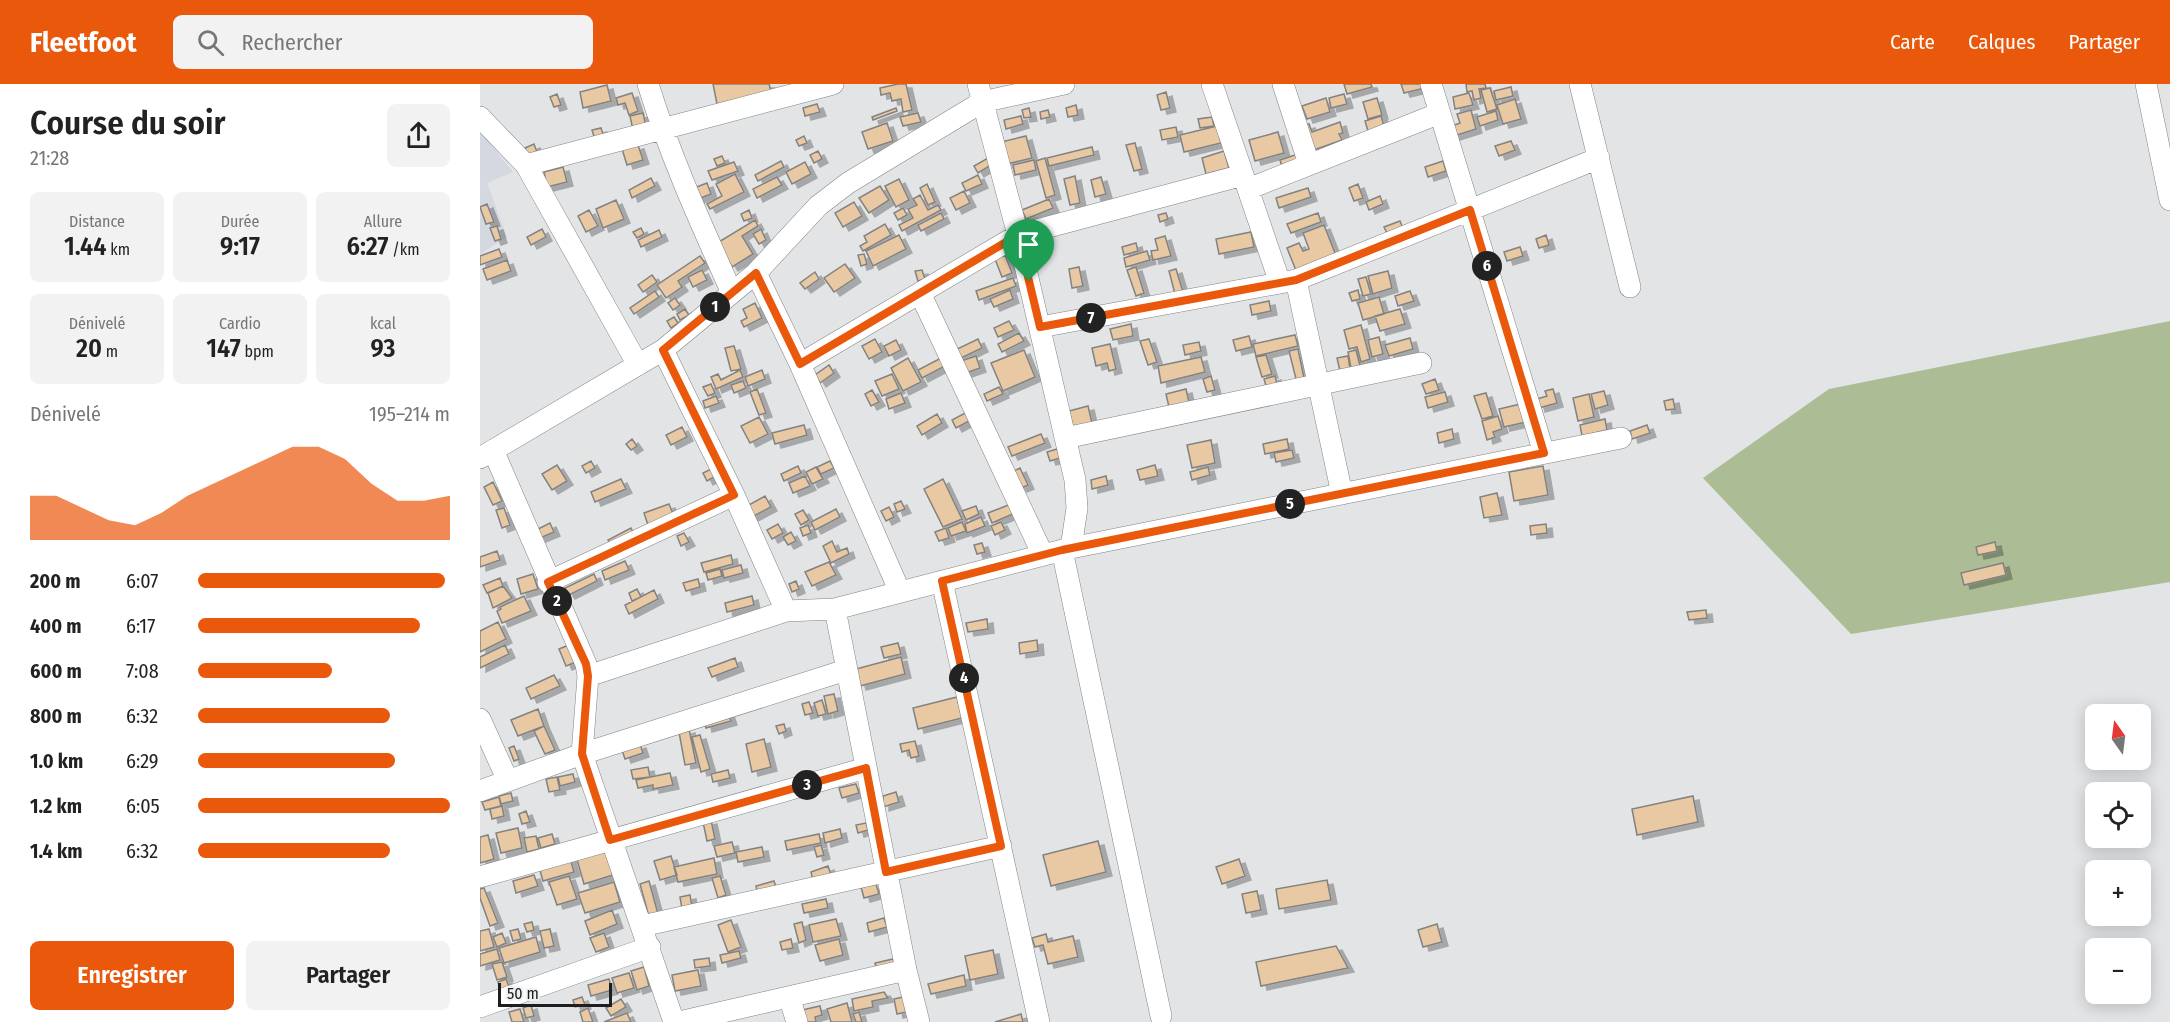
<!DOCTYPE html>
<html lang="fr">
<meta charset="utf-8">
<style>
:root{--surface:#fff;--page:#f2f2f2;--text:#222;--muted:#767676;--accent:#ea580c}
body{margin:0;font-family:"Fira Sans Condensed",sans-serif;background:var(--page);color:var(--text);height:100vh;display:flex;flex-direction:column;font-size:22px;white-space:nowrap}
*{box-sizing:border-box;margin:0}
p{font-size:20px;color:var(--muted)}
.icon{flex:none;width:33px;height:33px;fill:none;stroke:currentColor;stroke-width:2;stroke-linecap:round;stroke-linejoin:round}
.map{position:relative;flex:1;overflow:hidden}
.sheet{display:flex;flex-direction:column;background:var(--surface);width:480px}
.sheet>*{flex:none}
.needle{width:39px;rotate:346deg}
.controls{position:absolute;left:1605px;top:620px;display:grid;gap:12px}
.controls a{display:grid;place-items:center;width:66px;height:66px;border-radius:9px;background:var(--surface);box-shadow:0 3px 15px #0003;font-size:30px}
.scale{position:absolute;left:18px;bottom:15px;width:114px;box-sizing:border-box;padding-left:6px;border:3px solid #1d1e1f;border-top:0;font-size:16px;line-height:21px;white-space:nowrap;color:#1d1e1f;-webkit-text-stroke:4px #f0f1f3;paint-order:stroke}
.pin{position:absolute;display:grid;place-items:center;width:51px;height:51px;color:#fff;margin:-62px -26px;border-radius:50% 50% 50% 0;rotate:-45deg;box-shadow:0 0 6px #0007}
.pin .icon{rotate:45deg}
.km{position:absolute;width:30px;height:30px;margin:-15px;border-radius:50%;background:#222;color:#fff;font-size:16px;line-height:30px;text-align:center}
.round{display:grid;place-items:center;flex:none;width:63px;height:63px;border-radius:9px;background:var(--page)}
.overview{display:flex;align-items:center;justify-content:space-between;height:102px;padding:0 30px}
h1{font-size:33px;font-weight:600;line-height:45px}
.stats{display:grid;grid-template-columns:repeat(3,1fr);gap:9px;height:102px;padding:6px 30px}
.stats div{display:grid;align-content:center;border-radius:9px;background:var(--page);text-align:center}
.stats b{font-size:26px;font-weight:600}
.stats small{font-size:16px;font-weight:400}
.stats p{font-size:16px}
.chart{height:168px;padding:12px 30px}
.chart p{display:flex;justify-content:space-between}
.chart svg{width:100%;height:108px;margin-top:6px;fill:var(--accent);opacity:.7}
.cta{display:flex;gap:12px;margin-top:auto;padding:12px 30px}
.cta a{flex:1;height:69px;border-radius:9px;background:var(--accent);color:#fff;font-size:24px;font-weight:600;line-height:69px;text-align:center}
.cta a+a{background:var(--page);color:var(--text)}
ul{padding:0 30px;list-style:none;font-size:20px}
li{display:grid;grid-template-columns:96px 72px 1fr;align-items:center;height:45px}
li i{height:15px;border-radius:8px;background:var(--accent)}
header{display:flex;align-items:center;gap:36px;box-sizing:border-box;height:84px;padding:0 30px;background:var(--accent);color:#fff}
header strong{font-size:28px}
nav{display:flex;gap:33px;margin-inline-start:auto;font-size:21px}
.search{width:420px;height:54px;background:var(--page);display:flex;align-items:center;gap:15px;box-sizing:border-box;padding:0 21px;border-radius:9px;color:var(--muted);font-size:22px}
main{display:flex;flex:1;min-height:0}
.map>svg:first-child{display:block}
.built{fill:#d3d8e1}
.green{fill:#acbc95}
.building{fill:#e8c9a3;stroke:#838280;stroke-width:1.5;filter:url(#shadow)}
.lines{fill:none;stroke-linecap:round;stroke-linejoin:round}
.minor-casing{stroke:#818385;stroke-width:22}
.minor{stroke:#fff;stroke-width:21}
.route-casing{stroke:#fff;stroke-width:12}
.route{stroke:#ea580c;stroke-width:8}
</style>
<header>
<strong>Fleetfoot</strong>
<div class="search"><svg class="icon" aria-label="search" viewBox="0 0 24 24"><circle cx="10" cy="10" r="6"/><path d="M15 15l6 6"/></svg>Rechercher</div>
<nav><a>Carte</a><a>Calques</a><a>Partager</a></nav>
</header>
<main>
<section class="sheet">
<div class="overview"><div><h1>Course du soir</h1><p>21:28</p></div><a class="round"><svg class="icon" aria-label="share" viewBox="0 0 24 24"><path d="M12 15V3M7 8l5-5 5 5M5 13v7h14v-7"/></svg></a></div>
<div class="stats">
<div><p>Distance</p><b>1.44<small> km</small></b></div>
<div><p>Durée</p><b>9:17</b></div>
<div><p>Allure</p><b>6:27<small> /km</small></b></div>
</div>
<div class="stats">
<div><p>Dénivelé</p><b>20<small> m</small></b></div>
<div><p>Cardio</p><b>147<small> bpm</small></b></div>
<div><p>kcal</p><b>93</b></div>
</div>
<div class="chart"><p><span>Dénivelé</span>195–214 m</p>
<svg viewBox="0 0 160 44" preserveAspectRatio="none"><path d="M0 44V26L10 26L20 31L30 36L40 38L50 33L60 26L70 21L80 16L90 11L100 6L110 6L120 11L130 21L140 28L150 28L160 26V44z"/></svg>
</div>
<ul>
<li><b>200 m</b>6:07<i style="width:98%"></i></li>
<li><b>400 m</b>6:17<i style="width:88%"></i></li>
<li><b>600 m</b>7:08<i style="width:53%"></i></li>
<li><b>800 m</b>6:32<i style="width:76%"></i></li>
<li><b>1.0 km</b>6:29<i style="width:78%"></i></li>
<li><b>1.2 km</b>6:05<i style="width:100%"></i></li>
<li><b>1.4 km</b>6:32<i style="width:76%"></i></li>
</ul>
<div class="cta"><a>Enregistrer</a><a>Partager</a></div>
</section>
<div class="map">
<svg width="1690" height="938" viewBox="0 0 1690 938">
<defs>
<filter id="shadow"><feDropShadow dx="6" dy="4" stdDeviation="0" flood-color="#0004"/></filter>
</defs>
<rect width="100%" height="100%" fill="#e2e4e6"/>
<path class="built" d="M0,47L33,88L7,99L27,153L0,170Z"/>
<path class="green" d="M1690,237V498L1371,550L1223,394L1349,305Z"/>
<path class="building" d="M233,0H289L291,7L237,20Z
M418,0H426L432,26L423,28L421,15L412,17L410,9L401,11L400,4Z
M864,0H891L892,3L867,10Z
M921,0H943L945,4L924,9Z
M986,0H1005L1006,4L999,5L1001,14L994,16L992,7L987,8Z
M127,1L131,17L103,24L100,8Z
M1031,3L1033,12L1016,16L1014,7Z
M1010,4L1017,25L1007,28L1001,6Z
M686,8L690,24L681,26L677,11Z
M152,9L158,27L149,31L145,19L138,21L136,14Z
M989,9L993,21L975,25L973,13Z
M77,10L81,21L74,23L70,13Z
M864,10L867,20L851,24L849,14Z
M846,14L850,28L827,35L822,22Z
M897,14L902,31L888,35L883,18Z
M1035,15L1041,35L1023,40L1017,21Z
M337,20L340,28L325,32L323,24Z
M596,21L598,31L588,33L586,24Z
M416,24L417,27L393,36L392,33Z
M549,24L551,33L544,34L542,26Z
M568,26L570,33L561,35L560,28Z
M991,26L996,45L974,52L972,42L980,39L977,30Z
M1016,27L1018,36L1000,42L997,33Z
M163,29L166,43L153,46L150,32Z
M438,29L441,38L423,42L420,33Z
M541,32L543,40L526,45L524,36Z
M901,32L904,42L888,47L885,37Z
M732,33L734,42L720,44L718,35Z
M860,38L863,49L859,50L862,56L831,67L822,42L829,40L832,48Z
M407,39L413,57L388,65L382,48Z
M737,42L741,59L704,68L700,51Z
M696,43L698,53L682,56L680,46Z
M121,44L124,53L115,56L112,46Z
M798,48L804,69L775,77L769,56Z
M324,52L327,59L319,62L316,56Z
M546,52L552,74L527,80L521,58Z
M1031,57L1035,66L1019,72L1015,62Z
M655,59L662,85L654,87L646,61Z
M54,60L58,71L49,75L45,64Z
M158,61L163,76L147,81L142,65Z
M612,63L614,71L569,82L567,74Z
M338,67L342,75L334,79L330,71Z
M744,67L749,84L726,90L722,74Z
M818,70L820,77L802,83L800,76Z
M242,72L245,79L237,82L234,75Z
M508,74L511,81L498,89L494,82Z
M565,74L575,111L566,114L556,77Z
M554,76L556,86L535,91L533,81Z
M301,77L304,83L278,97L275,91Z
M963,77L966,87L948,93L945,83Z
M254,78L258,87L232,96L228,87Z
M325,78L331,90L312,100L306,88Z
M83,83L87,98L67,103L64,88Z
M255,90L264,108L230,125L227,120L242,112L236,100Z
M498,91L502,100L486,107L482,99Z
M595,92L600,119L590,121L584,95Z
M297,93L302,101L277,114L273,105Z
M621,93L626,110L615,113L611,96Z
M171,94L175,102L152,114L149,106Z
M419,95L429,116L416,123L405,102Z
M227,99L231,110L218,115L214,104Z
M447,100L455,118L448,121L440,104Z
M878,100L883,114L874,117L869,104Z
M400,102L409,116L389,129L379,114Z
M828,104L831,113L799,124L796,114Z
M484,107L490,119L476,126L470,114Z
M440,111L448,126L458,121L461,126L422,147L419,141L433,134L428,125L437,121L433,115Z
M900,112L903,120L889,126L886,118Z
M569,115L573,124L546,135L542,126Z
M136,116L144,135L123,144L116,125Z
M374,118L382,132L363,143L355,129Z
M7,120L14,138L6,140L0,123Z
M423,124L427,131L418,136L414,129Z
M109,126L118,142L106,148L98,132Z
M269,126L272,134L264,137L261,130Z
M461,129L464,135L441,147L438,141Z
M686,129L688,135L680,138L678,131Z
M838,129L841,138L811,149L807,140Z
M275,136L278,142L262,152L273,170L252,183L237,159Z
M920,137L924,147L909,153L904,143Z
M405,140L411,151L383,167L380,162L387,158L384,152Z
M844,141L857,174L817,189L807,164L819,159L823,167L829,165L823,149Z
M17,142L21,155L15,157L10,144Z
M161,144L164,150L157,154L153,148Z
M62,145L66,153L51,161L47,153Z
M281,145L286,156L279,160L273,150Z
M179,146L182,153L161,163L158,156Z
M771,148L774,163L739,170L736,155Z
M419,151L426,165L393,182L386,167Z
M1066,151L1069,161L1059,164L1056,155Z
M685,152L691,172L673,176L671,167L678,166L675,155Z
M656,159L658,167L644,171L642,163Z
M1040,163L1043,172L1027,177L1024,168Z
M19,165L22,173L0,181V172Z
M667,167L670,176L646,183L644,174Z
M384,170L387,180L381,182L378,171Z
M525,171L532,189L522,193L515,175Z
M220,172L225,179L198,197L202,203L186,214L177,201Z
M27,176L31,187L7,196L3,185Z
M365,180L375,194L354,208L344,194Z
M599,183L603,202L592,204L589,185Z
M656,183L664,209L656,212L647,186Z
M696,185L703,208L695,210L689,187Z
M222,186L227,196L213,203L208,193Z
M442,186L445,195L438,197L435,187Z
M908,187L912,204L893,210L888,192Z
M335,188L339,195L325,205L320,199Z
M172,191L177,198L163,208L158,201Z
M886,193L891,210L883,212L878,195Z
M533,194L536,202L499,216L496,207Z
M530,206L533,215L514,223L510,215Z
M878,206L880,215L872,217L869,209Z
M175,207L179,213L154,230L150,224Z
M930,207L934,217L918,222L915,212Z
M899,213L904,230L883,236L878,219Z
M195,214L200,221L193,226L188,219Z
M789,217L791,227L772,231L770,221Z
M275,219L282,234L264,243L261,237L267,234L263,225Z
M205,225L209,231L200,236L197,230Z
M920,225L925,240L900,247L895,232Z
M194,233L198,239L191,244L187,237Z
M529,237L534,246L518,253L514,244Z
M651,240L653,252L633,256L630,245Z
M881,241L890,275L881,278L877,263L869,265L864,246Z
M539,249L544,257L522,268L518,260Z
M815,251L818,262L776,272L773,260Z
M769,252L772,263L756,267L753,256Z
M899,253L903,270L892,273L888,256Z
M930,254L933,265L909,272L905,261Z
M395,255L402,268L389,275L382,262Z
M498,255L502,264L477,276L473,267Z
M669,255L677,278L668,281L660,257Z
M416,256L421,266L409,272L404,262Z
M719,258L721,267L705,271L703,261Z
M630,260L636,285L629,287L627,279L616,282L612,264Z
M254,262L261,285L251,287L245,264Z
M818,265L824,294L816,295L809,267Z
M544,266L555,293L523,307L511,279Z
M876,266L880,282L871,284L868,268Z
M786,271L792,290L782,293L776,273Z
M496,272L500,284L483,290L478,278Z
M868,272L870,285L860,287L857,274Z
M721,273L725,288L681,299L678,282Z
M428,274L441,298L423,307L411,284Z
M461,274L465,282L442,294L438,286Z
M349,281L354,289L340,299L335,291Z
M260,286L263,293L236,305L231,293L238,290L241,296Z
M282,286L285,295L268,302L265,293Z
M412,290L419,305L402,312L395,297Z
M731,292L735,306L727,308L723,295Z
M795,292L797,300L786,302L784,295Z
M955,295L959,306L946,310L942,300Z
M263,297L266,304L254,309L251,301Z
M231,300L235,309L228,312L223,303Z
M519,303L523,310L507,317L504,310Z
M277,305L286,329L279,331L270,308Z
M706,305L709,318L689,323L686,310Z
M1073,305L1077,319L1059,324L1057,315L1067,312L1065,307Z
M392,306L399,318L391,322L385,310Z
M1124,307L1128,321L1115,325L1111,310Z
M965,308L968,318L948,324L945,313Z
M421,309L425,319L409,325L406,315Z
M1006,309L1013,332L1002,335L994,312Z
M1109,310L1114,333L1098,337L1093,314Z
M236,312L239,319L225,324L223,317Z
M1193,315L1195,325L1186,326L1184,317Z
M1045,319L1050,337L1024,343L1019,325Z
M608,322L612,339L593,343L589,327Z
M487,328L491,336L476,344L472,336Z
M457,330L462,339L442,351L437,342Z
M1018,332L1022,345L1013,348L1015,353L1007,356L1002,337Z
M279,333L288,350L270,359L261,342Z
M1125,335L1127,346L1102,352L1100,341Z
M324,341L327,351L295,360L292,349Z
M1167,341L1170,349L1152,355L1150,347Z
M202,343L207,353L191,361L186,351Z
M972,345L974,355L959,359L957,349Z
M561,350L565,359L532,372L528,363Z
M152,355L157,362L151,366L146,360Z
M807,355L809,365L785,370L783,360Z
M731,356L735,379L712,384L707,361Z
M577,365L580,374L570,377L567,368Z
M812,366L814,374L796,378L794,369Z
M111,377L115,384L106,389L102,382Z
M350,377L354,384L341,390L337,383Z
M77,381L87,397L72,406L62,390Z
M675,381L678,392L660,396L657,386Z
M318,382L321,389L304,397L301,390Z
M1063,382L1068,411L1034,417L1029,388Z
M336,383L343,395L332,400L326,388Z
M728,383L730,391L712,396L710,388Z
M233,384L236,392L227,397L223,389Z
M540,384L548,401L541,404L532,388Z
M325,392L330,402L313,409L309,399Z
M626,392L628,401L612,405L611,396Z
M141,395L146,405L115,418L111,408Z
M463,395L482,435L463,443L444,405Z
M13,398L22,417L13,421L4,403Z
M1017,409L1022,431L1004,434L1000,413Z
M285,412L291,423L272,433L267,422Z
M421,417L425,425L417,428L414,420Z
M189,420L196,437L170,447L164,429Z
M531,420L535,429L512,439L508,429Z
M496,422L499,430L486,436L482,427Z
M409,423L414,433L406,437L401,427Z
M24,424L30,441L22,444L16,426Z
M356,425L360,433L335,446L331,438Z
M323,426L329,436L321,441L315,430Z
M501,433L505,442L487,449L485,440Z
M482,438L486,447L471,452L468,444Z
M521,438L525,446L515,451L511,442Z
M70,439L74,448L60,454L56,446Z
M298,440L303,449L292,455L287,446Z
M1066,440L1067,449L1051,451L1050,442Z
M328,441L331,449L323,452L320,444Z
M151,444L155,452L132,463L128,456Z
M466,444L469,454L459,457L455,448Z
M311,448L316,457L308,461L303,453Z
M204,449L209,458L201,462L197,452Z
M352,457L357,468L367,464L369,470L351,479L343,462Z
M1515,458L1517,467L1498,471L1496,463Z
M502,459L505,468L497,470L494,461Z
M17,467L20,476L0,483V473Z
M251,471L253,480L224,488L221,479Z
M145,477L149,486L125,496L122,487Z
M349,478L356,491L332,502L325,488Z
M1523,479L1526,491L1484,501L1481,489Z
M261,481L263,489L244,494L242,486Z
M240,485L242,492L228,496L226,489Z
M53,490L58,505L41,510L37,495Z
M114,490L117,497L89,511L85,504Z
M20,494L23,502L7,509L3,501Z
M218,495L220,503L206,507L203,499Z
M316,497L319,505L312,508L309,500Z
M23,502L32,514L13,524L8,509Z
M157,505L161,513L152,517L149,509Z
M174,506L178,515L149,530L145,521Z
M44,512L51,527L22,539L17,527L21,525L20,523Z
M272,512L274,521L247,528L245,519Z
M1226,526L1227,534L1209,536L1207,528Z
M507,535L508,545L488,548L486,539Z
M18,538L26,555L0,568V547Z
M557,556L558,567L540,570L539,559Z
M418,559L421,570L404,574L401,563Z
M25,561L29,570L0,584V573Z
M89,561L96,578L86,582L79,565Z
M421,573L425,590L380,602L376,585Z
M255,574L258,583L232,593L228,584Z
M74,591L80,602L51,615L46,604Z
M354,610L358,627L348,630L344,612Z
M477,613L482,634L438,645L433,624Z
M342,616L346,630L338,632L334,619Z
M329,618L333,629L325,631L322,620Z
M58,625L64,642L38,652L31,636Z
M248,628L251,637L226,644L224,635Z
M304,640L306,647L299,650L296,642Z
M64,642L75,666L65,670L54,647Z
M209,645L216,679L205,681L199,648Z
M220,651L230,685L221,688L212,653Z
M284,655L291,683L272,688L266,660Z
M435,657L439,672L431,674L429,666L422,668L420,660Z
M160,660L163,669L145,675L142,666Z
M34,662L39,675L34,677L29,664Z
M168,683L170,693L153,695L151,686Z
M248,686L250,694L233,698L231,690Z
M190,689L193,701L173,705V701L158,704L156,696Z
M93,690L95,698L80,702L78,693Z
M77,693L80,706L69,708L66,695Z
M376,700L379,709L362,714L359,704Z
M416,708L419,718L403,723V712Z
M31,709L33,717L21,720L19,712Z
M1213,712L1218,738L1157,751L1152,725Z
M19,713L21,722L5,726L2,718Z
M22,722L24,732L12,735L10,725Z
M46,727L50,738L42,740L39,730Z
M231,736L235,755L227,757L223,738Z
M386,739L388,746L378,749L376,741Z
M38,744L42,764L21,769L16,749Z
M360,745L362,754L345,759L343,749Z
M72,750L75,760L61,764L58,754Z
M339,750L341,759L307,766L305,757Z
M8,751L14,775L0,779V753Z
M56,752L59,765L47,768L44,754Z
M618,757L626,788L571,802L563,771Z
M252,758L255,769L237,773L234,762Z
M341,761L344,771L337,773L334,763Z
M282,763L284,773L258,778L256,768Z
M125,764L133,791L104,800L96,772Z
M191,772L197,791L180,796L174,777Z
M90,774L94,788L63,797L59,783Z
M234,774L237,790L198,798L194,783Z
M759,775L765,792L742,800L736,783Z
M348,782L351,791L333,797L331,788Z
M54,791L58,802L36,809L33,797Z
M89,792L97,815L77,821L69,798Z
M240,792L246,811L238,814L232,794Z
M847,796L851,816L799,825L796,805Z
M169,797L178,830L169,833L160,800Z
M294,797L297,806L278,811L276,802Z
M134,798L140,818L105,829L98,809Z
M396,800L399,810L384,814L381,803Z
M4,804L18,839L10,842L0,814V805Z
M777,807L781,826L766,829L762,810Z
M210,811L212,823L202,825L200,813Z
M346,815L348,824L324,829L322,820Z
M132,826L137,840L110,851L105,837Z
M404,834L407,843L389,848L387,839Z
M356,835L361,852L333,858L329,841Z
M251,836L261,863L248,868L238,841Z
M52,838L54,846L47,848L44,840Z
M322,838L326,856L319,859L314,840Z
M957,840L962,858L943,863L938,846Z
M9,845L14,863L0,867V847Z
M38,845L41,855L33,857L30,847Z
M70,845L74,862L64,864L60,847Z
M22,849L26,859L17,863L13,853Z
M124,849L129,863L116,868L110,854Z
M566,850L568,858L593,852L598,873L568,880L563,861L555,863L552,854Z
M56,853L60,868L24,879L19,864Z
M311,855L313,864L302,866L300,858Z
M359,855L363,871L340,877L335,861Z
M856,862L868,884L781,902L776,878Z
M17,865L20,876L0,882V870Z
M513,866L518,890L490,896L485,872Z
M259,867L261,874L242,879L240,871Z
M229,874L230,882L215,884L214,876Z
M413,875L415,883L397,887L395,879Z
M22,878L27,893L17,896L12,880Z
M164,883L169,902L157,906L151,887Z
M218,886L221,902L195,907L192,891Z
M149,889L154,904L137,909L132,894Z
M484,891L486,902L451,910L448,900Z
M26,895L30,905L21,908L18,898Z
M129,895L132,906L111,912L108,901Z
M404,908L408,914L392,917L393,923L374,927L372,915Z
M102,913L105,921L95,923L93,916Z
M423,913L426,928L417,930L414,915Z
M141,915L146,923L131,932L126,924Z
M367,919L372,938H351L347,925Z
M51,921L54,932L46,934L43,924Z
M340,922L342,931L335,933L336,938H325L322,926Z
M108,924L113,938H103L100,928Z
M40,925L44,938H32L29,928Z
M379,928L382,938H376L373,930Z
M147,929L151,938H124Z
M541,930L543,938H515Z"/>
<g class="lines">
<g class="minor-casing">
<path id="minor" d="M168,0C190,72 221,140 252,209
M498,0L538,151L595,396L597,424L591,464
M732,0L800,199
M803,0L829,80
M951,0L1064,369
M1100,0L1150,203
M1666,0L1690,116
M0,33L46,81L158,281
M46,81L353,0
M768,105L960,29
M276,189L320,280L420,508
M816,196L862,410
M440,209L563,471
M560,243L816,196L1119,74
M183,266L254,411L306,527
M320,280L538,151L763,91
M585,354L941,279
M13,366L106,580L108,592L102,670L194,938
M0,374L183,266L276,189L338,122L368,99L502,18L584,0
M582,466L681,932
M462,497L559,938
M68,498L254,411
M108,592L306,527L355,525L591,464L1141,354
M0,635L28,697
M0,707L102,670L366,586
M0,793L386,684
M162,842L521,762
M426,886L439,938
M309,913L317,938
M0,923L170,863
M199,938L426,886L355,525"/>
</g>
<use href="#minor" class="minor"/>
</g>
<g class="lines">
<g class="route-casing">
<path id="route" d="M990,126L1064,369L582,466L462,497L521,762L406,788L386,684L130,756L102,670L108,592L106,580L68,498L254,411L183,266L276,189L320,280L538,151L560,243L816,196Z"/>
</g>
<use href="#route" class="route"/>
</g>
</svg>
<div class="controls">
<a><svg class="needle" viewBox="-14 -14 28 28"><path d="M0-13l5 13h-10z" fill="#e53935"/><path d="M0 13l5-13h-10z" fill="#767676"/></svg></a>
<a><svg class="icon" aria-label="locate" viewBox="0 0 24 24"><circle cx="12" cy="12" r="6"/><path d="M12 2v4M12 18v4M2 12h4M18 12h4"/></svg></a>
<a>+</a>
<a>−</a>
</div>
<div class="scale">50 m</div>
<div class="pin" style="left:549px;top:197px;background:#1e9e55"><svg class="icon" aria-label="arrive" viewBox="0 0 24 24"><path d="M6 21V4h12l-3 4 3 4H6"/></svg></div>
<b class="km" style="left:235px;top:223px">1</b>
<b class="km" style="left:77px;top:517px">2</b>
<b class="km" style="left:327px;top:701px">3</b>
<b class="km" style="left:484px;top:594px">4</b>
<b class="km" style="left:810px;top:420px">5</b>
<b class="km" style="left:1007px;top:182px">6</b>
<b class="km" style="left:611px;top:234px">7</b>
</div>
</main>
